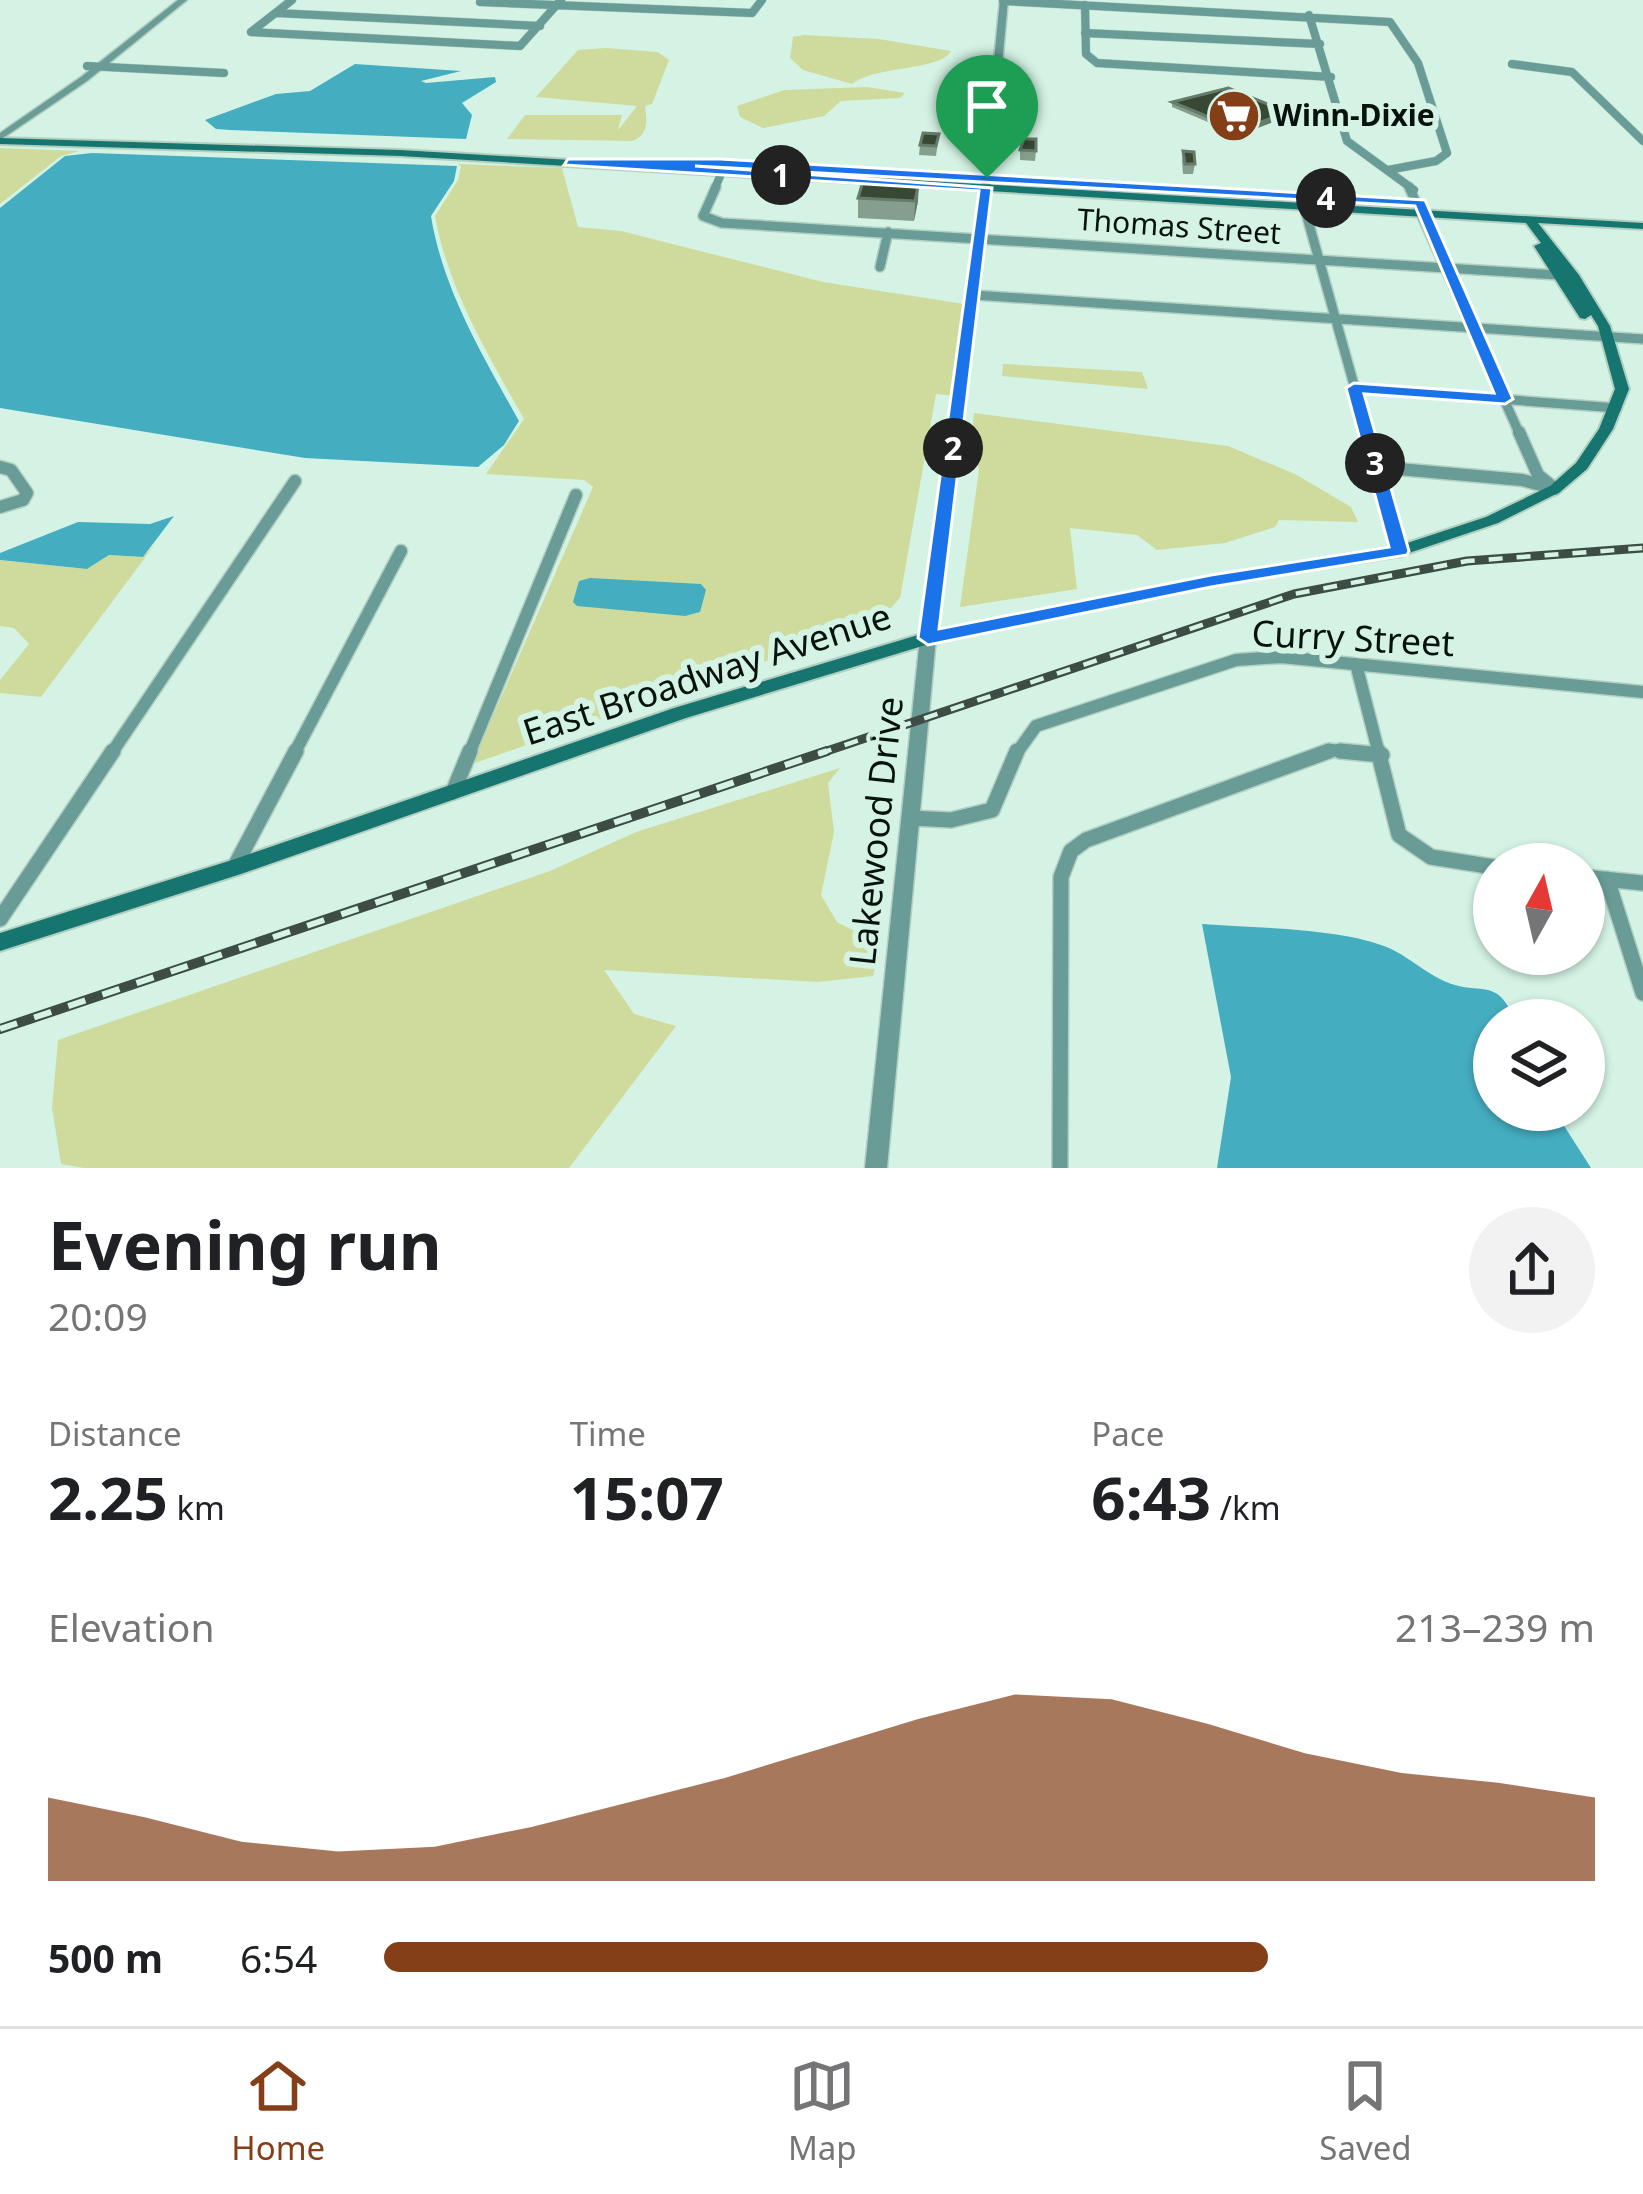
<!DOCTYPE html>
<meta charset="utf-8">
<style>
:root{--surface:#fff;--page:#f2f2f2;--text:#202124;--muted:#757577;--line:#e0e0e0;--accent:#843f18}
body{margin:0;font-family:"Noto Sans",sans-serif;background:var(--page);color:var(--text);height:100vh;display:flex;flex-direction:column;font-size:45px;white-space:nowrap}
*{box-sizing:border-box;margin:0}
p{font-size:39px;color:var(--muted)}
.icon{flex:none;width:66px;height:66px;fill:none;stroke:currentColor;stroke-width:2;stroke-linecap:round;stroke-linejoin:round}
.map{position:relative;height:1168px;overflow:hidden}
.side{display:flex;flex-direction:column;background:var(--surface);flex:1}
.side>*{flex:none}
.needle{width:78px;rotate:8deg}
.tools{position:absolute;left:1473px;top:843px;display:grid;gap:24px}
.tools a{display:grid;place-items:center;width:132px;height:132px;border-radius:50%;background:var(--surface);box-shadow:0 3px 9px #0004;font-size:60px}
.pin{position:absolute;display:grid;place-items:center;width:102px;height:102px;color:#fff;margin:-123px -51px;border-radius:50% 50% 50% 0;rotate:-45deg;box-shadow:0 0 12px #0007}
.pin .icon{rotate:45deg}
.km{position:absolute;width:60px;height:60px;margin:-30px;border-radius:50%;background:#222;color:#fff;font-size:33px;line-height:60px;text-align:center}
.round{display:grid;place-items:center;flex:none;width:126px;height:126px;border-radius:63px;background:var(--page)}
.headline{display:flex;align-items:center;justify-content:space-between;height:204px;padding:0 48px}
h1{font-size:66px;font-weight:700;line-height:90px}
.figures{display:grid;grid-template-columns:repeat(3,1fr);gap:18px;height:204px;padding:12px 48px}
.figures div{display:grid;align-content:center}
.figures b{font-size:60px;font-weight:700}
.figures small{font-size:33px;font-weight:400}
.figures p{font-size:33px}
.chart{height:336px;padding:24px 48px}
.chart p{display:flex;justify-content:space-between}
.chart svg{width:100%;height:216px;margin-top:12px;fill:var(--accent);opacity:.7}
ul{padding:0 48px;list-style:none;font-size:39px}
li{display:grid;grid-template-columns:192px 144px 1fr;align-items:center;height:90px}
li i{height:30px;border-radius:15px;background:var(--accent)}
.menu{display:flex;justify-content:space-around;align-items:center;height:168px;border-top:3px solid var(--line);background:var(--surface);font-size:33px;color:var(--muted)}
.menu a{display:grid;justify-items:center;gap:6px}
.menu .active{color:var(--accent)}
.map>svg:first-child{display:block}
.green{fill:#cfdb9c}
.water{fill:#45adc0}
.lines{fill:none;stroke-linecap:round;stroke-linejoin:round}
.minor-far3-casing{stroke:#b3cfc2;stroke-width:9}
.minor-far2-casing{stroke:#b3cfc2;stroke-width:12}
.minor-far1-casing{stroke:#b3cfc2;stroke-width:15}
.minor-casing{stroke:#b3cfc2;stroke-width:18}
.tertiary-casing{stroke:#b3cfc2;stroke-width:3}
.secondary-casing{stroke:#b3cfc2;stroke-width:4}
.minor-far3{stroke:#699c97;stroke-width:8}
.minor-far2{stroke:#699c97;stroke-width:9}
.minor-far1{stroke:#699c97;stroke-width:12}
.minor{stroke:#699c97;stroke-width:15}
.tertiary{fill:#699c97;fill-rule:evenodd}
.secondary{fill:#16766f;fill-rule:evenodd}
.rail-far1-casing{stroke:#3d4d45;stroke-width:9}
.rail-casing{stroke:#3d4d45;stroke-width:10}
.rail-far1{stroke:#d4f3e4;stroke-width:4.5;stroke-dasharray:14;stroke-linecap:butt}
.rail{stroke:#d4f3e4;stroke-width:6;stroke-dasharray:18;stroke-linecap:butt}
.wall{fill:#869e8c}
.shaded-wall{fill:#667b6a}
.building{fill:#374835;stroke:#667b6a;stroke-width:3}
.route{fill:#1a73e8;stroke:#fff;stroke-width:3;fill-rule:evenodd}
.labels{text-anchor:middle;stroke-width:12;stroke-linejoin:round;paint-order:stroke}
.far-poi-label{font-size:30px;font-weight:bold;fill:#08130e;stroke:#d4f3e4;text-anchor:start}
.far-street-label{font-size:30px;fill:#08130e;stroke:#d4f3e4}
.street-label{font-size:36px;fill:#08130e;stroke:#d4f3e4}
</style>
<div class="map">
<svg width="1643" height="1168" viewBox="0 0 1643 1168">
<rect width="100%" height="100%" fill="#d4f3e4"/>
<path class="green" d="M804,35L879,39L951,51C940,71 877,65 852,84L803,70L790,58L793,37Z
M606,48L658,52L669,60L652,104L645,106C647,121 649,135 632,141L507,139L525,115H622L618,130L637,106L536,97L578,50Z
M867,87L905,93L900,98L841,101L824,116L763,128L740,117L737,106L784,90Z
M0,148L79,151L61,156L0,204Z
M458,164L562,168L578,227L621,231L823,282L964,304L955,396L936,394L900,598L878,622L472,764L593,487L584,480L486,474L524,419C488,355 448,289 435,216L458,180L461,166Z
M1003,364L1142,372L1148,389L1002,376Z
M974,413L1228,446L1295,474L1351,507L1358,522L1279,520L1275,527L1225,543L1157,550L1137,535L1070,528L1077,589L960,607L979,470L972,433Z
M156,543L41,697L0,693V680L29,644L14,628L0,626V560L87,569L109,555L143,557Z
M840,768L828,783L834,832L821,895L837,922L880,944L873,976L818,982L604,970L634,1014L676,1026L569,1168H84L61,1164L52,1108L58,1040L550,871L636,832Z"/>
<path class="water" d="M355,64L461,71L421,81L426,83L495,77L496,82L462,103L472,115L466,139L230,130L216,129L205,120L276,94L310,91Z
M92,153L457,166L454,181L431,216C443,290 483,356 519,421L504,445L478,467L305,458L0,408V208L65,156Z
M174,516L143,557L109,555L87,569L0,560V553L78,522L150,524Z
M590,578L701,584L706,590L700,612L685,616L577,606L573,602L579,581Z
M1202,924C1254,928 1343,928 1389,948C1411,958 1432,979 1455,985C1482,993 1500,980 1514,1020H1494V1110H1554L1591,1168H1217L1231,1077Z"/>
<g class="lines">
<g class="minor-far3-casing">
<path id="minor-far3" d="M1003,1L1390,22L1418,63L1447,153L1436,161L1388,170
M480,2L752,13L762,0
M1085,5L1086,54L1097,63L1331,77
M276,13L540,26
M1309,15L1347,141L1414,190
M251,32L520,46L561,0
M251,32L292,0
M1085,33L1320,44
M1512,64L1572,72L1643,141
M87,66L224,73
M714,190L722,172"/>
</g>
<g class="minor-far2-casing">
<path id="minor-far2" d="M716,187L703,216L722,223L1558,275
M1409,187L1520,435
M1304,206L1368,435
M880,267L888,232
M974,295L1643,339
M1354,388L1617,408"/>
</g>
<g class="minor-far1-casing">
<path id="minor-far1" d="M1367,432L1400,551
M1519,432L1538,475L1555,489
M0,467L11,470L27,493L23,500L0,507
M1376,467L1522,480L1548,487
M1356,664L1379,754
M111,754L295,481
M294,754L401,551
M469,754L576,495
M1016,754L1036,726L1236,660L1281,657L1643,692
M1320,754L1331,750L1371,754"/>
</g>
<g class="minor-casing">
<path id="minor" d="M1340,751L1382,755
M1378,751L1399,835L1431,857L1494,867
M453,792L470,751
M910,818L951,820L992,810L1017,751
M234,868L296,751
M1584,877L1643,883
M1607,879L1643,993
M0,919L113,751
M1060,1168L1061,877L1071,851L1086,840L1329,751"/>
</g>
<g class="tertiary-casing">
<path id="tertiary" d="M178,0H187L87,81L0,140V133L81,77Z
M1000,0H1008L986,239L936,638L887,1168H865L920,638L976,239Z"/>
</g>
<g class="secondary-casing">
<path id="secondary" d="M0,138L400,150L1643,223V229L1538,223L1579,275L1610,326L1629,389L1613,429L1587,469L1560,492L1498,523L1400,556L1211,586L929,644L686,718L241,874L0,951V933L232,860L674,708L928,632L1211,576L1398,546L1486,517L1550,486L1576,463L1599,429L1615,389L1598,326L1591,315L1585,319L1580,318L1534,246L1541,243L1526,223L400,156L0,144Z"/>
</g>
<use href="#minor-far3" class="minor-far3"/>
<use href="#minor-far2" class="minor-far2"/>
<use href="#minor-far1" class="minor-far1"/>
<use href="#minor" class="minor"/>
<use href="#tertiary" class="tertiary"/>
<use href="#secondary" class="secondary"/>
<g class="rail-far1-casing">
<path id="rail-far1" d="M818,754L1294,594L1467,561L1643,548"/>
</g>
<g class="rail-casing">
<path id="rail" d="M0,1029L827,751"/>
</g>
<use href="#rail-far1" class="rail-far1"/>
<use href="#rail" class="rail"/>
</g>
<path class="wall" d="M1172,102L1277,116L1276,121L1239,135L1172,107Z
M939,134L936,156L919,155L920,145Z
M1020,150L1036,151L1035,161L1020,160Z
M1183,151L1195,164L1193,174H1183L1182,161Z
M858,198L918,201L914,221L858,218Z"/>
<path class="shaded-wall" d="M1277,116L1276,121L1239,135L1240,130Z
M919,181L918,201L914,221L915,201Z"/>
<path class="building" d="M1228,88L1275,107L1277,116L1240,130L1172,102Z
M923,133L939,134L936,146L920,145Z
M1024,139H1036V151L1020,150Z
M1183,151L1194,152L1195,164H1185Z
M864,178L919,181L915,201L858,198Z"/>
<path class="route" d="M568,159H720L1425,200L1513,399L1505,404L1364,394L1409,551L1407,555L1211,587L928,645L918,638L979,191L564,165ZM695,166L1415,206L1494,393L1354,383L1346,388L1389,547L1211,575L939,629L992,188Z"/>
<defs>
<g id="supermarket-disc" transform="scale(2.7)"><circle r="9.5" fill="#843f18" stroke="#d4f3e4"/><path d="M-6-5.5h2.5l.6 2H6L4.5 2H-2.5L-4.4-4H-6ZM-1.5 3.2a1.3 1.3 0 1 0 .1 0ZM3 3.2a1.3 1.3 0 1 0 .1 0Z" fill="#fff"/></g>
</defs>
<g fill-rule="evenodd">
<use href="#supermarket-disc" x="1234" y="116"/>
</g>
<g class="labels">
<g class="far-poi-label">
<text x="1273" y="126">Winn-Dixie</text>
</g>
<g class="far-street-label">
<text transform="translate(1179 227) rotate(4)" y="10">Thomas Street</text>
</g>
<g class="street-label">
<text transform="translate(1353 638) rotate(3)" y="13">Curry Street</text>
<text transform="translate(707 674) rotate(-18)" y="13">East Broadway Avenue</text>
<text transform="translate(876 831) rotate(-84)" y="13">Lakewood Drive</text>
</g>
</g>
</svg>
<div class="tools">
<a><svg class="needle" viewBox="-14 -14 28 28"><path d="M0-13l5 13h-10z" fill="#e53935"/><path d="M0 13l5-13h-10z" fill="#757577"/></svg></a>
<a><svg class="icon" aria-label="layers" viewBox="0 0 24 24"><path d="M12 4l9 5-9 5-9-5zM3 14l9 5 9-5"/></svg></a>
</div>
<div class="pin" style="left:987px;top:178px;background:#1e9e55"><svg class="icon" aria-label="arrive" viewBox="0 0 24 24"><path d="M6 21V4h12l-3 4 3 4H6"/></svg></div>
<b class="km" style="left:781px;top:175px">1</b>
<b class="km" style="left:953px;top:448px">2</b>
<b class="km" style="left:1375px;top:463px">3</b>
<b class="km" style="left:1326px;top:198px">4</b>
</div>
<section class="side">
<div class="headline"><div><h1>Evening run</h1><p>20:09</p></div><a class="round"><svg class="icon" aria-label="share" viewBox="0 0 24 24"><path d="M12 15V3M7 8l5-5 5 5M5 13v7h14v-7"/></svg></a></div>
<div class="figures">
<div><p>Distance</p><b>2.25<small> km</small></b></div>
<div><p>Time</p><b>15:07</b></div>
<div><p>Pace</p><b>6:43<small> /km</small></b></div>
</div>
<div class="chart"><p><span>Elevation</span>213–239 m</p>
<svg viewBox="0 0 160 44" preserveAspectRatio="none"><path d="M0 44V27L10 31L20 36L30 38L40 37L50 33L60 28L70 23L80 17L90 11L100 6L110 7L120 12L130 18L140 22L150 24L160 27V44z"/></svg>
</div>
<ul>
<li><b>500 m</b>6:54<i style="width:73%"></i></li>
</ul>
</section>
<nav class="menu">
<a class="active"><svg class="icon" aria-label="home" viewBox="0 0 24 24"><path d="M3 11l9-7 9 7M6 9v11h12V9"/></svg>Home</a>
<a><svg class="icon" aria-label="map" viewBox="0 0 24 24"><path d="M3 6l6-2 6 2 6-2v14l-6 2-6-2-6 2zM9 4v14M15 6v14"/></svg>Map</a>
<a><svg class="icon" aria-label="saved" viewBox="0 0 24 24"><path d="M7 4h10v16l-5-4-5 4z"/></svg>Saved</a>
</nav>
